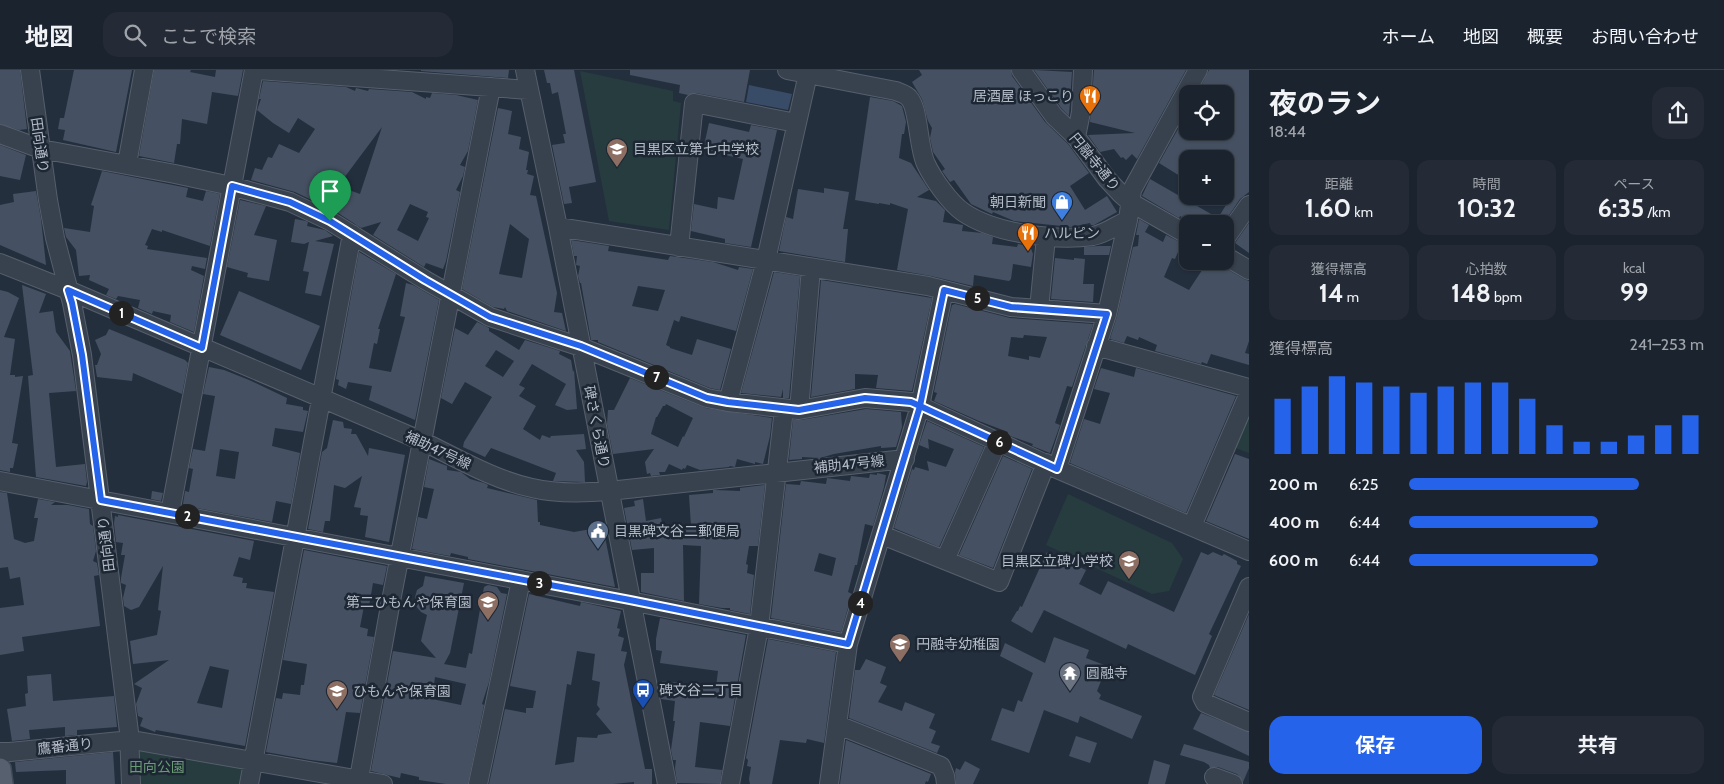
<!DOCTYPE html>
<html lang="ja">
<meta charset="utf-8">
<style>
:root{--surface:#1b232e;--page:#242b36;--text:#f1f3f6;--muted:#a0a4aa;--line:#39404a;--accent:#2563eb}
body{margin:0;font-family:Cabin,"Noto Sans JP",sans-serif;background:var(--page);color:var(--text);height:100vh;display:flex;flex-direction:column;font-size:19px;white-space:nowrap}
*{box-sizing:border-box;margin:0}
p{font-size:16px;color:var(--muted)}
.icon{flex:none;width:28px;height:28px;fill:none;stroke:currentColor;stroke-width:2;stroke-linecap:round;stroke-linejoin:round}
.map{position:relative;flex:1;overflow:hidden}
.drawer{display:flex;flex-direction:column;background:var(--surface);width:475px}
.drawer>*{flex:none}
.fabs{position:absolute;left:1179px;top:15px;display:grid;gap:10px}
.fabs a{display:grid;place-items:center;width:55px;height:55px;border-radius:10px;background:var(--surface);box-shadow:0 1px 4px #0004,0 0 0 1px var(--line);font-size:25px}
.pin{position:absolute;display:grid;place-items:center;width:42px;height:42px;color:#fff;margin:-51px -21px;border-radius:50% 50% 50% 0;rotate:-45deg;box-shadow:0 0 5px #0007}
.pin .icon{rotate:45deg}
.km{position:absolute;width:25px;height:25px;margin:-12px;border-radius:50%;background:#222;color:#fff;font-size:14px;line-height:25px;text-align:center}
.round{display:grid;place-items:center;flex:none;width:52px;height:52px;border-radius:15px;background:var(--page)}
.summary{display:flex;align-items:center;justify-content:space-between;height:85px;padding:0 20px}
h1{font-size:28px;font-weight:700;line-height:38px}
.figures{display:grid;grid-template-columns:repeat(3,1fr);gap:8px;height:85px;padding:5px 20px}
.figures div{display:grid;align-content:center;border-radius:12px;background:var(--page);text-align:center}
.figures b{font-size:25px;font-weight:700}
.figures small{font-size:14px;font-weight:400}
.figures p{font-size:14px}
.chart{height:140px;padding:10px 20px}
.chart p{display:flex;justify-content:space-between}
.chart svg{width:100%;height:90px;margin-top:5px;stroke:var(--accent);stroke-width:6}
.action{display:flex;gap:10px;margin-top:auto;padding:10px 20px}
.action a{flex:1;height:58px;border-radius:15px;background:var(--accent);color:#fff;font-size:20px;font-weight:700;line-height:58px;text-align:center}
.action a+a{background:var(--page);color:var(--text)}
ul{padding:0 20px;list-style:none;font-size:16px}
li{display:grid;grid-template-columns:80px 60px 1fr;align-items:center;height:38px}
li i{height:12px;border-radius:6px;background:var(--accent)}
header{display:flex;align-items:center;gap:30px;box-sizing:border-box;height:70px;padding:0 25px;background:var(--surface);border-bottom:1px solid var(--line)}
header strong{font-size:24px}
nav{display:flex;gap:28px;margin-inline-start:auto;font-size:18px}
.search{width:350px;height:45px;background:var(--page);display:flex;align-items:center;gap:12px;box-sizing:border-box;padding:0 18px;border-radius:15px;color:var(--muted);font-size:19px}
main{display:flex;flex:1;min-height:0}
.map>svg:first-child{display:block}
.green{fill:#263c3f}
.water{fill:#394c67}
.building{fill:#455162;fill-rule:evenodd}
.lines{fill:none;stroke-linecap:round;stroke-linejoin:round}
.minor-casing{stroke:#565f6c;stroke-width:20}
.major-casing{stroke:#414a57;stroke-width:24}
.minor{stroke:#38414e;stroke-width:18}
.major{stroke:#56606e;stroke-width:21}
.route-casing{stroke:#fff;stroke-width:10}
.route{stroke:#2563eb;stroke-width:6}
.labels{text-anchor:middle;stroke-width:5;stroke-linejoin:round;paint-order:stroke}
.poi-label{font-size:14px;fill:#b4bcc9;stroke:#1d2633;text-anchor:start}
.street-label{font-size:14px;fill:#b4bcc9;stroke:#1d2633}
.park-label{font-size:14px;fill:#6b9a76;stroke:#1d2633}
</style>
<header>
<strong>地図</strong>
<div class="search"><svg class="icon" aria-label="search" viewBox="0 0 24 24"><circle cx="10" cy="10" r="6"/><path d="M15 15l6 6"/></svg>ここで検索</div>
<nav><a>ホーム</a><a>地図</a><a>概要</a><a>お問い合わせ</a></nav>
</header>
<main>
<div class="map">
<svg width="1249" height="714" viewBox="0 0 1249 714">
<rect width="100%" height="100%" fill="#242f3e"/>
<path class="green" d="M580,1L673,21V31L681,33L669,160L609,151Z
M1249,335V383L1230,376Z
M1068,424L1172,473L1183,489L1169,521L1152,524L1046,475Z
M143,679L245,695L244,714H140L139,683Z"/>
<path class="water" d="M749,15L792,24L788,40L746,32Z"/>
<path class="building" d="M0,0H20L27,59L19,60L0,54Z
M74,0H132L116,82L63,70L65,60L58,59L60,48H64Z
M154,0H191L190,2L215,7L216,0H243L238,26L212,22L207,54L182,49L180,74H177L174,93L139,86Z
M421,0H509L508,8L421,1Z
M544,0H574L596,112L569,117L572,133L564,134L552,75L565,73L563,64H566L558,22L552,24L550,13H547Z
M630,0H750L744,32L696,23L688,25L679,23L680,15L630,5Z
M919,0H1011L1012,6L1045,52L1068,74L1089,103L1070,116L1085,140L1107,126L1117,142L1094,155H1091L1090,153L1071,157L1014,151L993,142L992,144L971,134L954,110L950,112L942,101L945,99L933,82L930,68L932,58L928,51L922,29L912,12L922,5Z
M1034,0L1072,2L1069,46L1062,39Z
M1094,0H1186L1137,89L1132,84L1126,90L1123,87L1121,88L1114,79L1100,82L1088,65L1135,63L1090,52Z
M1209,0H1249V122L1240,129L1223,154H1193L1180,146L1179,148L1142,126L1150,109L1218,148L1226,135L1212,126H1225V89H1188V111L1159,93L1188,41V61H1225V24H1197Z
M263,11L346,17L355,21L356,18L368,21L369,19L412,22L426,29V27L430,28L432,23L456,25L478,30L468,81L460,95L465,97L463,106L456,120L460,122L446,191L443,199L426,193L424,197L373,165L381,152L361,158L335,141L295,122L251,110L255,98L262,100L268,87L272,88L279,74L299,83L315,59L298,48L289,63L273,53L257,40L261,29H259ZM382,57L360,124L338,116ZM410,134L428,142L426,147L429,148L418,171L397,160Z
M870,27L893,31L902,36L906,52L904,64H902L899,88L911,93L929,120L917,127L936,131L945,140L943,152L963,155L962,161L982,163L993,167L992,174L1017,177L1018,174L1030,176L1033,184L1031,197L1013,194L1011,209L1009,211L974,205L973,216L931,206L897,200L908,139L890,133V135L879,133V134L855,130Z
M498,38L512,41L508,64L521,67L519,79L529,82L526,100H528L527,104L534,106L530,125L536,126L557,223L554,242L562,243L566,261L507,241L505,237L504,239L493,237L462,219ZM510,154L529,169L522,208L499,204Z
M709,53L749,62L751,55L777,60L751,177L725,173V169L691,161L694,134L717,139L718,127L734,130L743,89L703,80Z
M0,75L26,85L20,110L0,106Z
M102,101L188,118L186,127L203,131L206,121L220,124L210,176L162,160V162L152,159L145,175L148,176L147,179L207,188L205,199L192,196L191,200L204,206L194,262L170,252L171,245L153,241L152,244L138,238L140,230L118,226L116,229L106,225L109,219L89,210L90,205L79,206L76,180L66,167L64,158L90,162L94,136L91,135Z
M824,118L849,122L843,159H848L845,192L779,181L786,147L793,149L798,119L824,123Z
M36,121L41,149L46,195L0,175V135L14,132L13,124Z
M240,130L266,136L254,165L277,170L269,211L247,207L248,203L227,197Z
M295,149L306,151L308,152L307,156L325,160L333,166L315,171L334,174L321,226L305,223L309,202L303,201L309,172L304,174L291,172Z
M1139,149L1149,155L1145,162L1163,172L1166,165L1188,176V188L1178,182L1175,189L1172,188L1164,207L1189,220L1208,191H1213L1244,209L1249,211V271L1245,283L1249,284V295L1211,284L1207,294L1202,292L1201,294L1155,281L1157,275L1139,267L1138,270L1127,266L1124,273L1110,269L1117,246L1133,177L1138,176L1139,165H1136Z
M1249,153V183L1235,173Z
M571,170L609,176L608,181L668,190L670,186L713,192L738,200L739,197L753,199L736,261L681,246L679,252L674,250L666,275L670,277V278L692,285L697,269L731,279L720,320L710,318L598,272V270H591L581,213H580L578,206L580,196L576,195L577,186H574ZM638,216L665,220L658,241L632,236Z
M1099,176H1111L1109,185H1084V177Z
M359,182L396,204L378,259H380L377,274L374,273L369,298L391,302L405,247L400,246L406,213L413,215L439,230L415,350L369,330L372,316L348,312L346,319L338,315L339,310L336,309Z
M1055,188L1074,190V188L1085,189L1083,214H1094L1093,232L1051,229Z
M774,202L800,206L789,328H783V319L781,327L741,323Z
M821,210L932,228L912,321L876,318L878,305L855,304V319L811,327Z
M22,215L46,224L39,243L53,241L56,262L70,281L76,321L49,323L56,397L85,394L87,412L86,416L36,407L28,306L33,305Z
M0,220L8,222L19,228L4,267L15,269L10,305H15V307L23,306L12,373L18,374L13,398H10V402L0,400Z
M239,221L320,256L301,300L220,265Z
M955,234L1010,248L1093,254L1072,317L1067,316L1055,353L1060,355L1050,383L1032,376L1033,374L1007,365L1008,362L979,351L934,331L937,323L934,322L950,243L952,235ZM1024,265L1047,267L1040,288L1029,286V290L1008,286L1011,267L1023,268Z
M477,252L489,258V261L519,280L525,270L560,281L559,284L571,290L573,302L574,300L577,339L567,340L555,335L566,314L532,294L519,315L525,318L519,326L536,336L523,359L540,370L542,365L550,368L551,366L584,364L586,379L576,380L584,392L585,412L553,411L556,403L491,378L485,387L463,377L464,372L492,327L465,312L452,334L441,328L455,258L468,265ZM496,280L514,291L503,307L485,296Z
M109,259L185,290L188,293L182,324L133,303L132,311L97,307L95,295H97L101,284L95,270L106,265Z
M209,297L224,300L249,310L287,328L286,334L303,337V340L308,341L303,362L275,358L272,376L300,383L291,434L276,431L272,452L186,436V434H183L185,421L189,422L193,399L189,398L193,379L205,381L215,326L203,324ZM220,379L239,382L235,409L216,406Z
M1101,298L1134,307L1136,298L1236,326L1186,443L1070,393L1084,349L1100,354L1110,323L1094,319Z
M630,308L705,338L772,348L770,366L763,394L755,392V394L737,389L735,397L730,396L729,397L700,400L687,395L685,399L683,398L682,400L669,394L665,402H659L660,405L651,406L650,403L647,404L645,392L654,379L613,384L607,354L608,340H614ZM666,334L693,348L684,367L683,366L678,377L651,364L656,347H657L663,336H665Z
M866,339L901,342L902,357L896,377L881,378V376L834,384L820,388L802,387V389L789,390L793,350H801Z
M333,350L343,352L344,358L352,359L351,364H356L368,386L369,378L405,385L389,472L365,467L368,446L360,445L361,438L354,437L362,406L345,418L334,415L330,451H325L323,462L308,459L322,382L327,378Z
M927,351L984,377L939,477L894,458L912,399L914,400L915,397L929,401L927,391L946,397L954,379L928,369L929,379L919,375Z
M1235,384L1249,389V469L1206,451Z
M1003,386L1032,399L993,498L959,485Z
M429,389L447,396V400L461,402L470,409L484,413L488,415L487,418L537,430L538,452H540V455L574,462L603,457L615,517L468,489V487L451,483L450,486L412,479L418,447L427,449L434,419L424,417Z
M877,403L886,405L884,417L873,456L865,454L857,495H855L848,522L852,524L841,562L771,548L786,414L800,415L801,411L826,414L827,408L850,411L851,406L869,408L870,404L877,405ZM819,483L836,488L832,506L814,501Z
M765,415L758,476H749L746,494L748,495L747,503L754,505L750,544L730,540V538H722L699,534L701,476L683,475L684,531L641,522V503H654V478L632,480L624,438L635,436L634,431L643,429L646,451L661,448L663,458L691,456L689,425L713,423V420H715L740,421V418Z
M152,421L163,423L161,431L151,429Z
M0,422L7,423L14,469L25,473L34,471L38,448H34L38,429L55,432L51,435H68L89,439L90,454L93,456L96,481L93,491L97,493L99,505L94,506L100,556L22,567L24,581L0,585V538L24,535L20,507L10,509L8,497L0,498Z
M118,445L254,471L250,490L239,487L233,506L243,508L242,513H247L246,518L274,522L245,676L156,660L155,662L140,656L143,648L138,646L136,634L142,618L134,614L169,590L133,594L130,571L157,565L161,541L158,540L163,496L139,537L131,540L124,536L123,528L126,515L121,513V508L125,485H121L123,473L116,472L114,453L115,446L118,447ZM210,596L229,600L222,638L197,633Z
M304,480L387,496L383,515L373,513L369,536H364L360,557L368,559L367,566L374,567L360,643L346,642L337,693L311,690L266,682L276,628L282,629L283,623L300,625L301,615H304L307,594L283,590Z
M1047,482L1086,500L1079,514L1101,525L1108,511L1174,542L1201,482L1208,485L1213,482L1222,486L1224,484L1237,491V494L1241,496L1209,564L1212,566L1195,605L1128,574L1126,579L1044,540L1032,563L1011,551L1017,541H1018L1020,536L1022,537Z
M425,506L464,513L450,583L444,594L466,598L469,583L472,584L484,517L488,515L497,517L501,523L507,524L489,612L482,634L484,635L468,714H446L419,710V707L401,703L400,708L371,701L393,581L436,588L421,571L427,545L421,542L416,536L415,527L417,520L423,516ZM435,607L466,614L461,635L432,629Z
M529,524L580,536L581,532L621,541L617,558L620,559L618,566L624,568L621,581L627,582L624,595L645,699H652V714H634V712L613,714H489L505,639L526,643V638H533L536,621L510,616ZM577,581L595,584L592,610L600,612L597,635L600,639L596,644L612,663L598,665L597,668L577,667L574,692L555,695L567,614L571,615Z
M1249,544V640L1214,625Z
M660,548L746,565L730,656L700,652L695,697L722,700L720,714L677,713L675,698L676,690H673L671,680L675,651H673L675,631L661,629L662,611L716,617L718,601L660,593L662,581L656,580V569Z
M1054,567L1089,580L1086,588L1107,596L1097,621L1101,625L1099,629L1142,646L1132,669L1080,646L1078,653L1044,640L1029,683L991,670L1002,638L1014,642L1018,630L1022,632L1033,603L1000,586L1005,573L1045,593Z
M768,569L836,582L824,673L807,669L806,673L780,670L772,714H750L749,709L751,697L747,696L748,690L746,688Z
M866,589L886,597L880,613L887,616L878,632L902,641L905,632L935,644L929,658L936,661L931,673L940,676L937,683L849,648L855,600H860Z
M51,604L53,631L114,626L117,657L77,660V665L65,666V657L29,660L30,669L12,671L7,639L26,636L25,624L28,623L27,606Z
M1201,643L1249,662V686L1193,659Z
M1076,666L1097,673L1090,693L1069,686Z
M846,670L931,704L928,712L926,711L925,714H840Z
M1184,674L1249,692V698L1243,712L1241,708L1237,704L1218,697L1210,698L1209,695L1204,692L1180,685Z
M113,682L115,714H66V700L16,702L15,692Z
M1154,690L1170,695L1165,714H1148Z
M965,691L980,699L973,714H956L955,702L956,698L960,700Z"/>
<g class="lines">
<g class="minor-casing">
<path id="minor" d="M30,0L48,130L55,168L72,233L82,285L129,662L131,714
M258,0L529,20
M525,0L558,157L667,714
M787,0L896,21C900,23 906,24 909,28C919,38 918,78 926,94C933,109 950,133 963,142C995,164 1056,171 1093,166C1105,164 1117,155 1128,150
M1021,0L1054,46L1076,67L1107,109L1120,123L1130,132L1188,165
M0,64L41,79L175,104L231,116L290,132L330,151L425,210L490,247L581,277L707,328L728,332L799,340L865,328L911,332L1057,399L1249,481
M1076,67L1081,42L1083,0
M127,94L144,0
M558,157L928,216L1011,237L1107,244
M1225,169L1249,135
M679,177L694,33L796,53
M1225,186L1249,200
M0,193L68,220L422,371C457,388 494,410 532,418C556,424 584,423 609,421L905,389
M1039,239L1046,167
M1096,276L1249,318
M728,332L766,190L808,4
M799,340L811,198
M1057,399L1107,244L1128,150L1132,120L1198,0
M0,411L630,531L848,574
M170,443L254,0
M1192,456L1249,323
M882,465L999,512L1046,393
M945,490L998,371
M1249,517L1202,627L1205,633L1249,652
M838,655L941,696L945,706L946,714
M0,682H10L121,671L129,672L138,671L383,714
M1214,707L1233,714
M249,714L352,164
M358,714L390,536L491,17
M478,714L521,510
M730,714L759,557L784,339
M829,714L848,574L920,336L944,220"/>
</g>
<g class="major-casing">
<path id="major" d="M0,699L2,714"/>
</g>
<use href="#minor" class="minor"/>
<use href="#major" class="major"/>
</g>
<g class="lines">
<g class="route-casing">
<path id="route" d="M330,151L290,132L232,116L202,278L68,220L72,233L82,285L101,430L630,530L848,574L920,336L944,220L1011,237L1107,244L1057,399L920,336L911,332L865,328L799,340L728,332L707,328L581,276L490,247L425,210L330,151"/>
</g>
<use href="#route" class="route"/>
</g>
<defs>
<g id="restaurant-pin" transform="scale(1.125)"><path d="M0 17L-7.5 6A9.5 9.5 0 1 1 7.5 6Z" fill="#e8710a" stroke="#1d2633"/><path d="M-5-6h1v4h1v-4h1v4h1v-4h1v5L-1.5 .5V6h-2V.5L-5-1ZM5-6V6H3V1.5H1.5Q1.5-4 5-6Z" fill="#fff"/></g>
<g id="school-pin" transform="scale(1.125)"><path d="M0 17L-7.5 6A9.5 9.5 0 1 1 7.5 6Z" fill="#8d6e63" stroke="#1d2633"/><path d="M0-5L7-2L0 1L-7-2ZM-4 1L0 2.5L4 1V4Q0 6-4 4Z" fill="#fff"/></g>
<g id="shop-pin" transform="scale(1.125)"><path d="M0 17L-7.5 6A9.5 9.5 0 1 1 7.5 6Z" fill="#3f7fe0" stroke="#1d2633"/><path d="M-5-2.5h2.3a2.7 3.5 0 0 1 5.4 0H5L5.5 6h-11ZM-1.5-2.5h3a1.5 2.3 0 0 0-3 0Z" fill="#fff"/></g>
<g id="civic-pin" transform="scale(1.125)"><path d="M0 17L-7.5 6A9.5 9.5 0 1 1 7.5 6Z" fill="#5c6f8a" stroke="#1d2633"/><path d="M-.6-6.5H3V-4.5H.6V-3L4-1V1h2V6H-6V1h2V-1L-.6-3ZM-1.2 2.5V6h2.4V2.5Z" fill="#fff"/></g>
<g id="temple-pin" transform="scale(1.125)"><path d="M0 17L-7.5 6A9.5 9.5 0 1 1 7.5 6Z" fill="#6b7280" stroke="#1d2633"/><path d="M0-6L5-2H3V0L6.5 2.5H4V6H1.5V3h-3V6H-4V2.5H-6.5L-3 0V-2H-5Z" fill="#fff"/></g>
<g id="bus-pin" transform="scale(1.125)"><path d="M0 17L-7.5 6A9.5 9.5 0 1 1 7.5 6Z" fill="#1a4fb4" stroke="#1d2633"/><path d="M-5-6H5V4H4V6H2V4H-2V6H-4V4H-5ZM-3.5-4V0h7V-4ZM-3.5 1.2v1.5H-2V1.2ZM2 1.2v1.5H3.5V1.2Z" fill="#fff"/></g>
</defs>
<g fill-rule="evenodd">
<use href="#restaurant-pin" x="1090" y="26"/>
<use href="#school-pin" x="617" y="79"/>
<use href="#shop-pin" x="1062" y="132"/>
<use href="#restaurant-pin" x="1028" y="163"/>
<use href="#civic-pin" x="598" y="461"/>
<use href="#school-pin" x="1129" y="491"/>
<use href="#school-pin" x="488" y="532"/>
<use href="#school-pin" x="900" y="574"/>
<use href="#temple-pin" x="1070" y="603"/>
<use href="#bus-pin" x="643" y="620"/>
<use href="#school-pin" x="337" y="621"/>
</g>
<g class="labels">
<g class="poi-label">
<text x="1074" y="31" text-anchor="end">居酒屋 ほっこり</text>
<text x="633" y="84">目黒区立第七中学校</text>
<text x="1046" y="137" text-anchor="end">朝日新聞</text>
<text x="1044" y="168">ハルピン</text>
<text x="614" y="466">目黒碑文谷二郵便局</text>
<text x="1113" y="496" text-anchor="end">目黒区立碑小学校</text>
<text x="472" y="537" text-anchor="end">第二ひもんや保育園</text>
<text x="916" y="579">円融寺幼稚園</text>
<text x="1086" y="608">圓融寺</text>
<text x="659" y="625">碑文谷二丁目</text>
<text x="353" y="626">ひもんや保育園</text>
</g>
<g class="street-label">
<text transform="translate(40 75) rotate(82)" y="5">田向通り</text>
<text transform="translate(1095 92) rotate(51)" y="5">円融寺通り</text>
<text transform="translate(597 357) rotate(79)" y="5">碑さくら通り</text>
<text transform="translate(438 380) rotate(25)" y="5">補助47号線</text>
<text transform="translate(849 394) rotate(-6)" y="5">補助47号線</text>
<text transform="translate(106 474) rotate(-97)" y="5">田向通り</text>
<text transform="translate(65 676) rotate(-6)" y="5">鷹番通り</text>
</g>
<g class="park-label">
<text x="157" y="702">田向公園</text>
</g>
</g>
</svg>
<div class="fabs">
<a><svg class="icon" aria-label="locate" viewBox="0 0 24 24"><circle cx="12" cy="12" r="6"/><path d="M12 2v4M12 18v4M2 12h4M18 12h4"/></svg></a>
<a>+</a>
<a>−</a>
</div>
<div class="pin" style="left:330px;top:151px;background:#1e9e55"><svg class="icon" aria-label="arrive" viewBox="0 0 24 24"><path d="M6 21V4h12l-3 4 3 4H6"/></svg></div>
<b class="km" style="left:121px;top:243px">1</b>
<b class="km" style="left:187px;top:446px">2</b>
<b class="km" style="left:539px;top:513px">3</b>
<b class="km" style="left:860px;top:533px">4</b>
<b class="km" style="left:977px;top:228px">5</b>
<b class="km" style="left:999px;top:372px">6</b>
<b class="km" style="left:656px;top:307px">7</b>
</div>
<section class="drawer">
<div class="summary"><div><h1>夜のラン</h1><p>18:44</p></div><a class="round"><svg class="icon" aria-label="share" viewBox="0 0 24 24"><path d="M12 15V3M7 8l5-5 5 5M5 13v7h14v-7"/></svg></a></div>
<div class="figures">
<div><p>距離</p><b>1.60<small> km</small></b></div>
<div><p>時間</p><b>10:32</b></div>
<div><p>ペース</p><b>6:35<small> /km</small></b></div>
</div>
<div class="figures">
<div><p>獲得標高</p><b>14<small> m</small></b></div>
<div><p>心拍数</p><b>148<small> bpm</small></b></div>
<div><p>kcal</p><b>99</b></div>
</div>
<div class="chart"><p><span>獲得標高</span>241–253 m</p>
<svg viewBox="0 0 160 44" preserveAspectRatio="none"><path d="M5 44V17M15 44V11M25 44V6M35 44V9M45 44V11M55 44V14M65 44V11M75 44V9M85 44V9M95 44V17M105 44V30M115 44V38M125 44V38M135 44V35M145 44V30M155 44V25"/></svg>
</div>
<ul>
<li><b>200 m</b>6:25<i style="width:78%"></i></li>
<li><b>400 m</b>6:44<i style="width:64%"></i></li>
<li><b>600 m</b>6:44<i style="width:64%"></i></li>
</ul>
<div class="action"><a>保存</a><a>共有</a></div>
</section>
</main>
